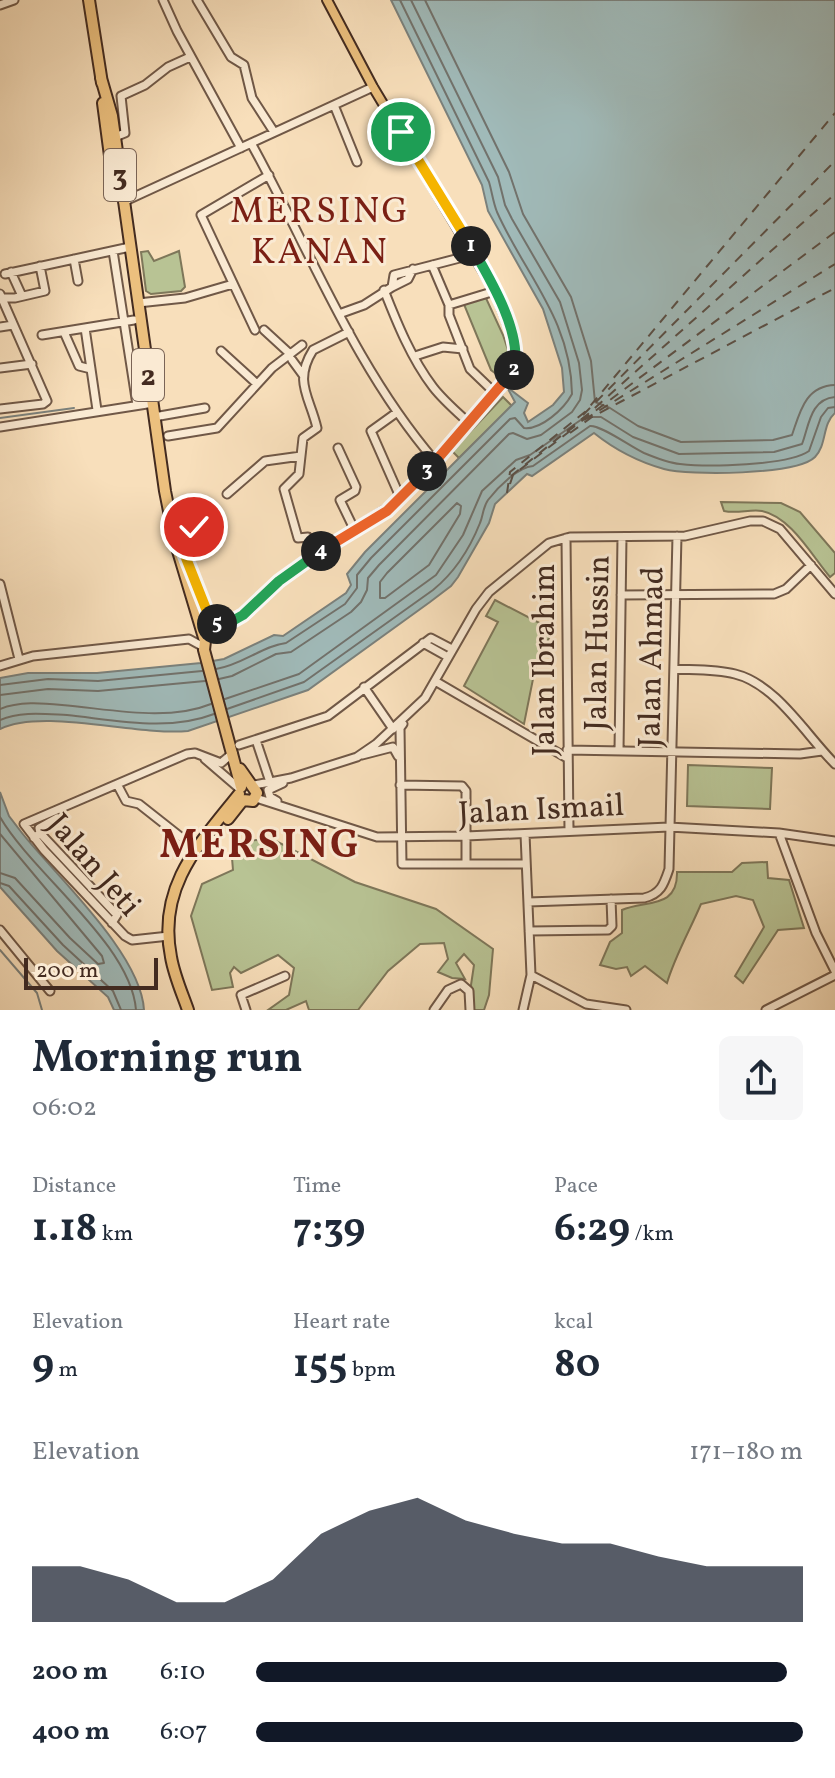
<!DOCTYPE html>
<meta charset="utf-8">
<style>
:root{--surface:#fff;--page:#f6f6f7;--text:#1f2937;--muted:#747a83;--accent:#111827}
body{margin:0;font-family:Vollkorn,serif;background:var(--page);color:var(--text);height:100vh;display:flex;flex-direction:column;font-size:30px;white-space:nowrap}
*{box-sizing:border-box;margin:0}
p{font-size:26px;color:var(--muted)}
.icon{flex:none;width:44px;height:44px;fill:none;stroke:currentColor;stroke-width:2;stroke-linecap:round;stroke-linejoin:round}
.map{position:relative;height:1010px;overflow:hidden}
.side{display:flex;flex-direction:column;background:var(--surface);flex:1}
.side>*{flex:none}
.scale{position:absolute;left:24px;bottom:20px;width:134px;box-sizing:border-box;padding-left:8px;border:4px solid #432b20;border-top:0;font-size:22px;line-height:28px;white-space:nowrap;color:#432b20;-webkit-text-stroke:6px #faead3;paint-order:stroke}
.pin{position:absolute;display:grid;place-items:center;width:68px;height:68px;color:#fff;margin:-34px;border:4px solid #fff;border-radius:50%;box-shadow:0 2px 8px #0007}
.km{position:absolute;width:40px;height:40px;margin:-20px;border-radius:50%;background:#222;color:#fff;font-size:22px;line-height:40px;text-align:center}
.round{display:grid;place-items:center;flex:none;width:84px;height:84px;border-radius:12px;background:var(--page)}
.overview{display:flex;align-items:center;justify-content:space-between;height:136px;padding:0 32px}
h1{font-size:44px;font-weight:700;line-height:60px}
.figures{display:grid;grid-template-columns:repeat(3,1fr);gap:12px;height:136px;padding:8px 32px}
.figures div{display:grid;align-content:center}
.figures b{font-size:40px;font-weight:700}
.figures small{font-size:22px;font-weight:400}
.figures p{font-size:22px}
.chart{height:224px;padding:16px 32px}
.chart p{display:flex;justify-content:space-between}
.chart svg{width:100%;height:144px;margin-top:8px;fill:var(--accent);opacity:.7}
ul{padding:0 32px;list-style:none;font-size:26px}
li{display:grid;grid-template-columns:128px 96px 1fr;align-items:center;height:60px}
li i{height:20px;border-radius:10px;background:var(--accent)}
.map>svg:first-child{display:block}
.green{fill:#b8c394;stroke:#7e775a;stroke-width:2}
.water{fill:#a0bab9;stroke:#7b817c;stroke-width:2}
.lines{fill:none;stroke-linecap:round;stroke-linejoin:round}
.shore{stroke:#72726c;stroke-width:2}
.stream{stroke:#7b817c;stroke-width:2}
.ferry{stroke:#5a4f46;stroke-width:2;stroke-dasharray:10 8;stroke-linecap:butt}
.minor-casing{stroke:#705847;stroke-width:11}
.major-casing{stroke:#432b20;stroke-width:12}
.highway-casing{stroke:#432b20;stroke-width:14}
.minor{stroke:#faead3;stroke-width:7}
.major{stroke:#ecc07e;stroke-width:8}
.highway{stroke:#ecc07e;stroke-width:10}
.split-1-casing{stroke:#fff;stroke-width:16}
.split-2-casing{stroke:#fff;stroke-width:16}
.split-3-casing{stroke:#fff;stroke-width:16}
.split-4-casing{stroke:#fff;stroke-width:16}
.split-5-casing{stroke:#fff;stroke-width:16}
.split-6-casing{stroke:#fff;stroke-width:16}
.split-1{stroke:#f5b400;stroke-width:10}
.split-2{stroke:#22a559;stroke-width:10}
.split-3{stroke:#f0652b;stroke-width:10}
.split-4{stroke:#f0652b;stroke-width:10}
.split-5{stroke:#22a559;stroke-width:10}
.split-6{stroke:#f5b400;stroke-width:10}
.labels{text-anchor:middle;stroke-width:6;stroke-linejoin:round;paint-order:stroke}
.shield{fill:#faead3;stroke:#7a6456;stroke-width:2}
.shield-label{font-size:30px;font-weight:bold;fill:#432b20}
.street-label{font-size:32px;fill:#432b20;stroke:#faead3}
.quarter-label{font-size:36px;letter-spacing:2px;fill:#7a1f14;stroke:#faead3}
.district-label{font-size:40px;font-weight:bold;letter-spacing:2px;fill:#7a1f14;stroke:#faead3}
</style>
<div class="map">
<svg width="835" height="1010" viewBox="0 0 835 1010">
<rect width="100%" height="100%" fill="#f8dfbb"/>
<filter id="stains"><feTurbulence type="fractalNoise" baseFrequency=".0025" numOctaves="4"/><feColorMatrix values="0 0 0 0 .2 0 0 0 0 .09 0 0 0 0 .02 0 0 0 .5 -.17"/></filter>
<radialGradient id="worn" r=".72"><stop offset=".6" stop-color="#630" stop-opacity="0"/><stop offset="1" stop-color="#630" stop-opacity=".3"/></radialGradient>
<path class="green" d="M148,251L154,261L179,251L185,287L181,291L151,294L146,291L141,252Z
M485,296L503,335L509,353L508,365L495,373L491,370L463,302Z
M503,397L512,406L459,458L452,451Z
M721,502L781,503L800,512L835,553V573L830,577C812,556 791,517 762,511C750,509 737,514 724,511Z
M495,600L553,630L536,664L524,724L464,686L498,622L486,616Z
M688,765L772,768L770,809L687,806Z
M251,840L276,841L355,882L436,909L493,949L489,995L484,1010H474L471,985L474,965L464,954L456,963L465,979L452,978L438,972L448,959L444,943L420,944L388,971L358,1010H309L306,1001L286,1010H268L289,995L294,968L278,955L241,973L234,967L230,973L233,987L212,990L191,916L202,884L233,870L232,858Z
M767,862L768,878L789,880L804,928L778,930L743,983L735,976L764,927L753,900L736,896L701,904C690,930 675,956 667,983L645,966L631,976L627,967L616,969L600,965L610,942L622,933V910C646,900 678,909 677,872H732L742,863Z"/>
<path class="water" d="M391,0H835V413C822,424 827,445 815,457C797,475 689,476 664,469C639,462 614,449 594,433L532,476L527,474L495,504L489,523L458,577L451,586L430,602L308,690L188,731C136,736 44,708 0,729V678L28,673H97L201,663L224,659L274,635L283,636L346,593L351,585L347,574L365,552L515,402L507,387L528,403L524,413L528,422L553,405L564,392L562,368L543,309L488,211L482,185Z
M0,792L9,816L22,833C57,877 141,954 144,1010H114L108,997L57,951L0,887Z"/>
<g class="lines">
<path class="shore" d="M425,0L509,172L523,214L571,297L591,361L595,402L610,408L638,426L681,442L773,440L792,435C800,412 805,386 835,385
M457,503L461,506L460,514L429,565L385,598H380V582L387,573Z
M216,669C242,665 262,646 286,643L345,604L357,588V575L371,558L510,419L515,418L524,428C541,430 564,409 572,394C571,319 525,275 497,212C493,202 492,192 489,182L400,0
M219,679L232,676L276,654L291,652L351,612L361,602L367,590L368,578L379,565L509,434L513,433L527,439L541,435L572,412L580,400L582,390L579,363L560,302L512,219L505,205L498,177L411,0
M0,685L48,679L98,681L202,671
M0,695L48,689L98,691L205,681
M225,699L299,674L436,575L463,535L482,491L516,460L530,455L585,417H601L633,437L679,454L774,452L802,444C809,426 810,399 835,397
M0,709C19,701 42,703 62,705C110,709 167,722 211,704
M227,709L304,682L433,590C454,573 470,548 480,523C483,516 483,507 488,500C498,487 518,467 533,466L590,426C601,425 631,447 644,453C656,458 668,463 680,464C707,467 787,466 809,451L821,417L828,408L835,407
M0,720C20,711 45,714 67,715C115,720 168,732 214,714
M0,817C33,874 131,944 136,1010
M0,834L102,956L104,963L98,964L70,938L15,878L0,873
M0,883L9,886L63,945L113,991L121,1010"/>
<path class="stream" d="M0,418L74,408
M0,950L37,993L42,1010"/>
<path class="ferry" d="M583,415L835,161
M584,420L835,264
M567,432L835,232
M570,433L592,417L835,288
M511,476L588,414L835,194
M510,484L513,475L570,431
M507,493L510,472L586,411L835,113"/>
<g class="minor-casing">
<path id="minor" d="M163,0L177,31L241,148
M197,0L231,57L244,65L252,98L274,132
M0,5L14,0
M334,105L357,162
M115,137L125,133L121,96L145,85L168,67L190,57
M251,143C310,250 355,368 435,461
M123,202L373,87
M113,251L137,405
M74,259L78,281
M432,265L449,305V315L470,369L496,394
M11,272L22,296
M5,274L130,247
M392,287L408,279L413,269
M384,290C397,323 411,358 433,387C443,400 457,412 469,423
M0,294L47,401L43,404L0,409
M1,298H15L45,291L40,266
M138,303L185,298L233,284
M449,305L495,291
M339,314L364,305L392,287L394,275L475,254
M0,327L13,325
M85,328L97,410
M255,330L201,215L269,175
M264,330L289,353
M64,332L79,366L91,369
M42,335L134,320
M221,351L257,384
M415,356L443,347L463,349
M292,360L303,375
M0,368L32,364
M396,413L371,431L401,499
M154,417L205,408
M0,427L147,404
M168,436L217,428L272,368L302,345
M338,448L356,487L355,491L340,500L355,531
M227,494L265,461L301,456
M179,531L184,553L210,619L220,628
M176,532L194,527
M566,538L569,830
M319,553L308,537L298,538L284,489L299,474L303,438L317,428C310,397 293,382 313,350L349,332
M0,584L19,659
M621,595L774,594L786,589L811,565
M423,643L448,657
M0,666L33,656L189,639L200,645
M674,669C693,670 716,669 735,674C776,684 806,735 835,764
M435,681L567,758
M364,687L393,729
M403,724L400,728L402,864H526
M256,740L270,782
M239,745L328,716L431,638L452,649
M567,750L800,754L822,751
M619,750L622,537
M362,755L393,747L398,756
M205,759L240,789
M117,784L126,801L139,804L196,849
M254,785L291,778L357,757L376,744L425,698L476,609L489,592L549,543L570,537L685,536L750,521H763L780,529L835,594
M400,785L462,786L466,791V864
M256,798L377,837L466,836L669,827L779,833L835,841
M277,801L270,797L268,790L283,783
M40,833L39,828L57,818
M779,833L816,933L835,971
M34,838L40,833L117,915L112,923
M528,902L644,898C661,894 664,884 669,869L677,536
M0,930L50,991
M529,931L608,930L612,926L611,899
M169,936L132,940L125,936L44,850L24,824L187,754L195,753L221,763L233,753
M531,975L586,1004L626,1010
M246,1010L241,995L285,976
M434,1010L448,990L461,984L469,991L470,1010
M523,1010L531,975L525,834
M766,1010L835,975"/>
</g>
<g class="major-casing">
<path id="major" d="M201,628L215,631L243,615L296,567L393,505L496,394L513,372L516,365L512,334L495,291L373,87L327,0"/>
</g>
<g class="highway-casing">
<path id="highway" d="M89,0L102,83
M101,78L112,116L165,491L175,541L205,641L204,650L241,787
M103,103L114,186
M240,769L257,793L253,801L243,800
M228,819L243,800
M188,1010C182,993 174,975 171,957C157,887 199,844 239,794"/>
</g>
<use href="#minor" class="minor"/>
<use href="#major" class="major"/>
<use href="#highway" class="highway"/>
</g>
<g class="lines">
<g class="split-1-casing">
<path id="split-1" d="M401,132L471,246"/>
</g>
<g class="split-2-casing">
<path id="split-2" d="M471,246C489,277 523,333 514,370"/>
</g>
<g class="split-3-casing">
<path id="split-3" d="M427,471L514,370"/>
</g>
<g class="split-4-casing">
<path id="split-4" d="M321,551L387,511L427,471"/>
</g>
<g class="split-5-casing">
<path id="split-5" d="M217,624L220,628L243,615L279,581L321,551"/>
</g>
<g class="split-6-casing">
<path id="split-6" d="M194,527L179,531L184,553L210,619L217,624"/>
</g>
<use href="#split-1" class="split-1"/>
<use href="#split-2" class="split-2"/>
<use href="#split-3" class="split-3"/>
<use href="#split-4" class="split-4"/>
<use href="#split-5" class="split-5"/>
<use href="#split-6" class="split-6"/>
</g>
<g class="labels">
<g class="shield">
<rect x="104" y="149" width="32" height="52" rx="6"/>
<rect x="132" y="349" width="32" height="52" rx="6"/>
</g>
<g class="shield-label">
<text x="120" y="185">3</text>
<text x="148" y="385">2</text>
</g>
<g class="street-label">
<text transform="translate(596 643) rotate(-89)" y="11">Jalan Hussin</text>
<text transform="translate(650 657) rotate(-89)" y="11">Jalan Ahmad</text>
<text transform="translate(543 660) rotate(-90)" y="11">Jalan Ibrahim</text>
<text transform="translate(541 808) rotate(-3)" y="11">Jalan Ismail</text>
<text transform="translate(95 864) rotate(49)" y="11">Jalan Jeti</text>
</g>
<g class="quarter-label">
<text x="320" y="222">MERSING<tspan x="320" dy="41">KANAN</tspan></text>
</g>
<g class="district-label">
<text x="260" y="857">MERSING</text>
</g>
</g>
<rect width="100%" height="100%" filter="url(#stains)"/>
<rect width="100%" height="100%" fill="url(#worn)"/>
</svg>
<div class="scale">200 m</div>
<div class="pin" style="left:401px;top:132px;background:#1e9e55"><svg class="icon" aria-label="arrive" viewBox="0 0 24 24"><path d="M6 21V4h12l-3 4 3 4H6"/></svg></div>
<div class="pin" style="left:194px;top:527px;background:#d93025"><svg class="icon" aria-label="check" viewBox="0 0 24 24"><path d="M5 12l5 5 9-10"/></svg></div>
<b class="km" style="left:471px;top:246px">1</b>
<b class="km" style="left:514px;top:370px">2</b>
<b class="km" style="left:427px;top:471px">3</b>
<b class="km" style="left:321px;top:551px">4</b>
<b class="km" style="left:217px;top:624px">5</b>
</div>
<section class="side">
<div class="overview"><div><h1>Morning run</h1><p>06:02</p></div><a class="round"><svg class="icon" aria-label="share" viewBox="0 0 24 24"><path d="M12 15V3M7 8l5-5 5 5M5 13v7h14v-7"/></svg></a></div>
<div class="figures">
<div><p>Distance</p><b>1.18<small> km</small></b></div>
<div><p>Time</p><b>7:39</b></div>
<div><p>Pace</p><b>6:29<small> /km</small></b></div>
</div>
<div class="figures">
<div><p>Elevation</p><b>9<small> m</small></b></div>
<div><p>Heart rate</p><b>155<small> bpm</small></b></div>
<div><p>kcal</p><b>80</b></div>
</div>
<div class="chart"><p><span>Elevation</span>171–180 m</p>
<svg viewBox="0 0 160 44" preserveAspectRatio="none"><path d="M0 44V27L10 27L20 31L30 38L40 38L50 31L60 17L70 10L80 6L90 13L100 17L110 20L120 20L130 24L140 27L150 27L160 27V44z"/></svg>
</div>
<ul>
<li><b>200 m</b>6:10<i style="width:97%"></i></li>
<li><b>400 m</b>6:07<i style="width:100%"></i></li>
</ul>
</section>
